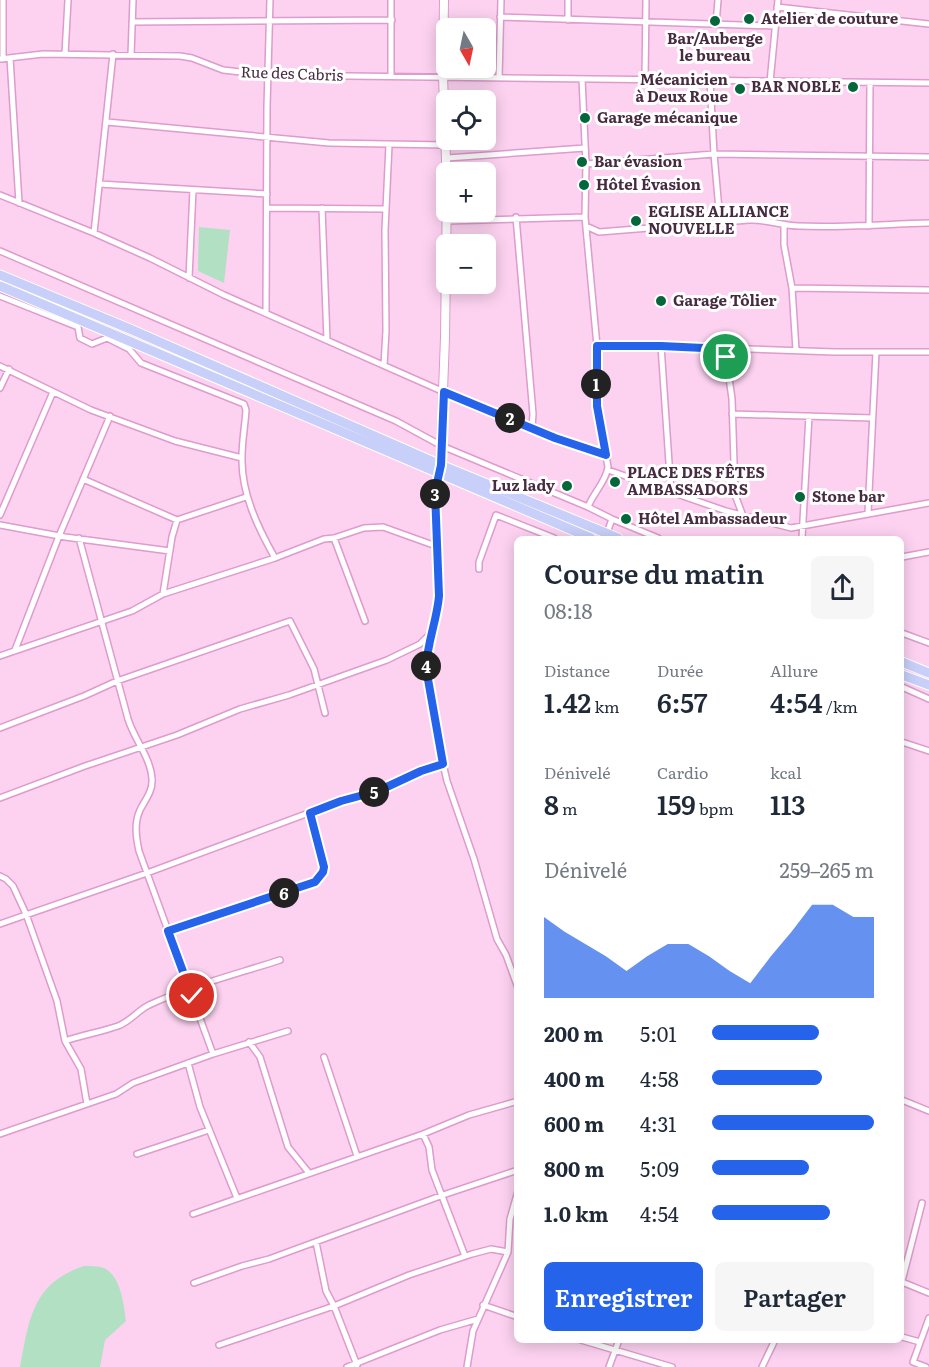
<!DOCTYPE html>
<html lang="fr">
<meta charset="utf-8">
<style>
:root{--surface:#fff;--page:#f6f6f7;--text:#1f2937;--muted:#747a83;--accent:#2563eb}
body{margin:0;font-family:Literata,serif;background:var(--page);color:var(--text);height:100vh;display:flex;flex-direction:column;font-size:22px;white-space:nowrap}
*{box-sizing:border-box;margin:0}
p{font-size:20px;color:var(--muted)}
.icon{flex:none;width:33px;height:33px;fill:none;stroke:currentColor;stroke-width:2;stroke-linecap:round;stroke-linejoin:round}
.map{position:relative;flex:1;overflow:hidden}
.sheet{position:absolute;left:514px;top:536px;width:390px;height:807px;display:flex;flex-direction:column;background:var(--surface);border-radius:9px;box-shadow:0 3px 15px #0003}
.sheet>*{flex:none}
.needle{width:39px;rotate:171deg}
.fabs{position:absolute;left:436px;top:18px;display:grid;gap:12px}
.fabs a{display:grid;place-items:center;width:60px;height:60px;border-radius:9px;background:var(--surface);box-shadow:0 3px 15px #0003;font-size:30px}
.pin{position:absolute;display:grid;place-items:center;width:51px;height:51px;color:#fff;margin:-26px;border:3px solid #fff;border-radius:50%;box-shadow:0 2px 6px #0007}
.km{position:absolute;width:30px;height:30px;margin:-15px;border-radius:50%;background:#222;color:#fff;font-size:16px;line-height:30px;text-align:center}
.round{display:grid;place-items:center;flex:none;width:63px;height:63px;border-radius:9px;background:var(--page)}
.head{display:flex;align-items:center;justify-content:space-between;height:102px;padding:0 30px}
h1{font-size:27px;font-weight:600;line-height:45px}
.metrics{display:grid;grid-template-columns:repeat(3,1fr);gap:9px;height:102px;padding:6px 30px}
.metrics div{display:grid;align-content:center}
.metrics b{font-size:26px;font-weight:600}
.metrics small{font-size:16px;font-weight:400}
.metrics p{font-size:16px}
.chart{height:168px;padding:12px 30px}
.chart p{display:flex;justify-content:space-between}
.chart svg{width:100%;height:108px;margin-top:6px;fill:var(--accent);opacity:.7}
.cta{display:flex;gap:12px;margin-top:auto;padding:12px 30px}
.cta a{flex:1;height:69px;border-radius:9px;background:var(--accent);color:#fff;font-size:24px;font-weight:600;line-height:69px;text-align:center}
.cta a+a{background:var(--page);color:var(--text)}
ul{padding:0 30px;list-style:none;font-size:20px}
li{display:grid;grid-template-columns:96px 72px 1fr;align-items:center;height:45px}
li i{height:15px;border-radius:8px;background:var(--accent)}
.map>svg:first-child{display:block}
.green{fill:#b1e1c2}
.lines{fill:none;stroke-linecap:round;stroke-linejoin:round}
.street-casing{stroke:#de9bcd;stroke-width:8}
.secondary-casing{stroke:#de9bcd;stroke-width:10}
.primary-casing{stroke:#fff;stroke-width:11}
.street{stroke:#fff;stroke-width:5}
.secondary{stroke:#fff;stroke-width:8}
.primary{stroke:#c8d0f9;stroke-width:9}
.route-casing{stroke:#fff;stroke-width:12}
.route{stroke:#2563eb;stroke-width:8}
.poi-dot{fill:#04673b;stroke:#fff;stroke-width:2}
.labels{text-anchor:middle;stroke-width:6;stroke-linejoin:round;paint-order:stroke}
.poi-label{font-size:15px;font-weight:bold;fill:#472b40;stroke:#fff;text-anchor:start}
.street-label{font-size:15px;fill:#472b40;stroke:#fff}
</style>
<div class="map">
<svg width="929" height="1367" viewBox="0 0 929 1367">
<rect width="100%" height="100%" fill="#fcd2f0"/>
<path class="green" d="M199,227L230,230L224,283L198,271Z
M84,1266C89,1266 98,1266 104,1268C121,1276 124,1305 126,1321L105,1340L100,1367H20C29,1320 32,1283 84,1266Z"/>
<g class="lines">
<g class="street-casing">
<path id="street" d="M3,0V59
M568,0V20
M777,7L929,24
M500,17L775,26
M132,22L392,20
M716,24L718,0
M65,54L68,0
M131,55L133,0
M10,58L19,203
M0,59L43,54L180,56L192,58L223,70L267,75L929,83
M391,76V0
M499,78L501,0
M582,79L586,164L585,217L597,346V406L608,467C606,482 593,493 588,507L612,519L607,533
M645,81L646,0
M710,81L714,154L929,157
M770,82L778,0
M107,122L329,143L446,145
M447,158L585,148
M586,164L714,154L720,221
M99,184L267,194
M0,195L94,233L150,258L224,295L444,392L555,438L606,455
M267,208L385,209
M322,208L327,340
M516,217L533,414L532,427
M446,221L585,217
M784,225V245L792,288L796,350
M586,226L599,232L749,220C767,219 782,226 799,226C843,228 886,224 929,223
M869,226L870,83
M94,233L113,54
M0,251L396,421L442,446L588,507
M189,278L193,190
M792,288L929,290
M0,296L78,327L80,338L92,344L107,338L129,349
M266,313L267,107L270,0
M127,340L129,349L141,363L244,404L246,410C245,426 242,441 242,457C241,493 258,528 275,558
M597,346H661L835,352H929
M661,346L671,492
M725,349L732,399L735,495L743,516
M384,365L386,331L385,230L389,145
M0,366L91,410L175,441L242,458
M0,388L9,369
M732,414L872,418
M608,470L726,511L791,528L929,503
M439,474L435,492L439,596L437,611L426,656V668L440,751L447,781L474,859L497,939L506,955L518,988
M83,479L177,520L246,497
M868,513L876,352
M0,515L53,392
M612,519L658,538
M0,525L65,537L170,551
M79,538L128,719C134,739 151,758 152,779C153,791 145,800 140,810C134,823 136,837 139,851L213,1054
M334,538L365,621
M802,538L809,416
M902,557L929,552
M479,569V562L496,515L554,538
M163,594L172,537L177,520
M902,633L929,643
M15,650L59,536L110,416
M0,656L132,611L163,594L275,558L324,539L334,538L364,528L383,527L436,546
M902,687L929,699
M0,728L84,696L117,681L290,621L314,669L325,713
M902,742L929,751
M0,798L85,766L177,735L240,709L289,695L387,660L420,644L430,634
M0,876L6,879L13,886L26,914L57,1001L65,1041L81,1069L87,1104L116,1094L133,1083L213,1054L288,1031
M0,924L147,873L341,801L378,791L421,771L443,764
M168,931L315,882L323,872L324,867L310,813
M65,1041C82,1035 101,1032 118,1026C131,1021 137,1011 149,1005C190,986 237,974 280,960
M249,1042L260,1057L288,1147L309,1173
M324,1057L357,1156
M188,1063L200,1107L237,1198
M902,1100L929,1111
M0,1134L87,1104
M423,1134L429,1147L432,1170L465,1256
M137,1154L209,1130
M193,1214L423,1134L469,1115L518,1101
M316,1242L326,1291L334,1306L357,1365
M902,1281L922,1203
M902,1282L929,1293
M194,1283L242,1266L269,1259L443,1195L518,1170
M483,1305L518,1317
M902,1337L920,1342
M581,1340L672,1367
M219,1345L334,1306L409,1275L472,1254L491,1249L508,1252
M347,1367L440,1330L478,1319
M467,1367L473,1331L508,1252L510,1219L518,1191
M609,1367L619,1340
M762,1367L775,1340
M926,1367L913,1362L929,1318"/>
</g>
<g class="secondary-casing">
<path id="secondary" d="M440,469L445,338L447,187L443,76L444,0"/>
</g>
<g class="primary-casing">
<path id="primary" d="M0,275L130,329L441,465L618,538
M0,286L591,538
M902,662L929,673
M902,675L929,685"/>
</g>
<use href="#street" class="street"/>
<use href="#secondary" class="secondary"/>
<use href="#primary" class="primary"/>
</g>
<g class="lines">
<g class="route-casing">
<path id="route" d="M192,996L168,931L315,882L323,872L324,867L310,813L341,801L378,791L421,771L443,764L426,668C427,643 437,620 439,596L435,492L441,465L444,392L555,438L606,455L597,406V346H661L725,349L726,357"/>
</g>
<use href="#route" class="route"/>
</g>
<g class="poi-dot">
<circle cx="749" cy="19" r="6"/>
<circle cx="715" cy="21" r="6"/>
<circle cx="853" cy="87" r="6"/>
<circle cx="740" cy="89" r="6"/>
<circle cx="585" cy="118" r="6"/>
<circle cx="582" cy="162" r="6"/>
<circle cx="584" cy="185" r="6"/>
<circle cx="636" cy="221" r="6"/>
<circle cx="661" cy="301" r="6"/>
<circle cx="615" cy="482" r="6"/>
<circle cx="567" cy="486" r="6"/>
<circle cx="800" cy="497" r="6"/>
<circle cx="626" cy="519" r="6"/>
</g>
<g class="labels">
<g class="poi-label">
<text x="761" y="24">Atelier de couture</text>
<text x="715" y="44" text-anchor="middle">Bar/Auberge<tspan x="715" dy="17">le bureau</tspan></text>
<text x="728" y="85" text-anchor="end">Mécanicien<tspan x="728" dy="17">à Deux Roue</tspan></text>
<text x="841" y="92" text-anchor="end">BAR NOBLE</text>
<text x="597" y="123">Garage mécanique</text>
<text x="594" y="167">Bar évasion</text>
<text x="596" y="190">Hôtel Évasion</text>
<text x="648" y="217">EGLISE ALLIANCE<tspan x="648" dy="17">NOUVELLE</tspan></text>
<text x="673" y="306">Garage Tôlier</text>
<text x="627" y="478">PLACE DES FÊTES<tspan x="627" dy="17">AMBASSADORS</tspan></text>
<text x="555" y="491" text-anchor="end">Luz lady</text>
<text x="812" y="502">Stone bar</text>
<text x="638" y="524">Hôtel Ambassadeur</text>
</g>
<g class="street-label">
<text transform="translate(292 74) rotate(2)" y="5">Rue des Cabris</text>
</g>
</g>
</svg>
<div class="fabs">
<a><svg class="needle" viewBox="-14 -14 28 28"><path d="M0-13l5 13h-10z" fill="#e53935"/><path d="M0 13l5-13h-10z" fill="#747a83"/></svg></a>
<a><svg class="icon" aria-label="locate" viewBox="0 0 24 24"><circle cx="12" cy="12" r="6"/><path d="M12 2v4M12 18v4M2 12h4M18 12h4"/></svg></a>
<a>+</a>
<a>−</a>
</div>
<div class="pin" style="left:726px;top:357px;background:#1e9e55"><svg class="icon" aria-label="arrive" viewBox="0 0 24 24"><path d="M6 21V4h12l-3 4 3 4H6"/></svg></div>
<div class="pin" style="left:192px;top:996px;background:#d93025"><svg class="icon" aria-label="check" viewBox="0 0 24 24"><path d="M5 12l5 5 9-10"/></svg></div>
<b class="km" style="left:596px;top:384px">1</b>
<b class="km" style="left:510px;top:418px">2</b>
<b class="km" style="left:435px;top:494px">3</b>
<b class="km" style="left:426px;top:666px">4</b>
<b class="km" style="left:374px;top:792px">5</b>
<b class="km" style="left:284px;top:893px">6</b>
<section class="sheet">
<div class="head"><div><h1>Course du matin</h1><p>08:18</p></div><a class="round"><svg class="icon" aria-label="share" viewBox="0 0 24 24"><path d="M12 15V3M7 8l5-5 5 5M5 13v7h14v-7"/></svg></a></div>
<div class="metrics">
<div><p>Distance</p><b>1.42<small> km</small></b></div>
<div><p>Durée</p><b>6:57</b></div>
<div><p>Allure</p><b>4:54<small> /km</small></b></div>
</div>
<div class="metrics">
<div><p>Dénivelé</p><b>8<small> m</small></b></div>
<div><p>Cardio</p><b>159<small> bpm</small></b></div>
<div><p>kcal</p><b>113</b></div>
</div>
<div class="chart"><p><span>Dénivelé</span>259–265 m</p>
<svg viewBox="0 0 160 44" preserveAspectRatio="none"><path d="M0 44V11L10 17L20 22L30 27L40 33L50 27L60 22L70 22L80 27L90 33L100 38L110 27L120 17L130 6L140 6L150 11L160 11V44z"/></svg>
</div>
<ul>
<li><b>200 m</b>5:01<i style="width:66%"></i></li>
<li><b>400 m</b>4:58<i style="width:68%"></i></li>
<li><b>600 m</b>4:31<i style="width:100%"></i></li>
<li><b>800 m</b>5:09<i style="width:60%"></i></li>
<li><b>1.0 km</b>4:54<i style="width:73%"></i></li>
</ul>
<div class="cta"><a>Enregistrer</a><a>Partager</a></div>
</section>
</div>
